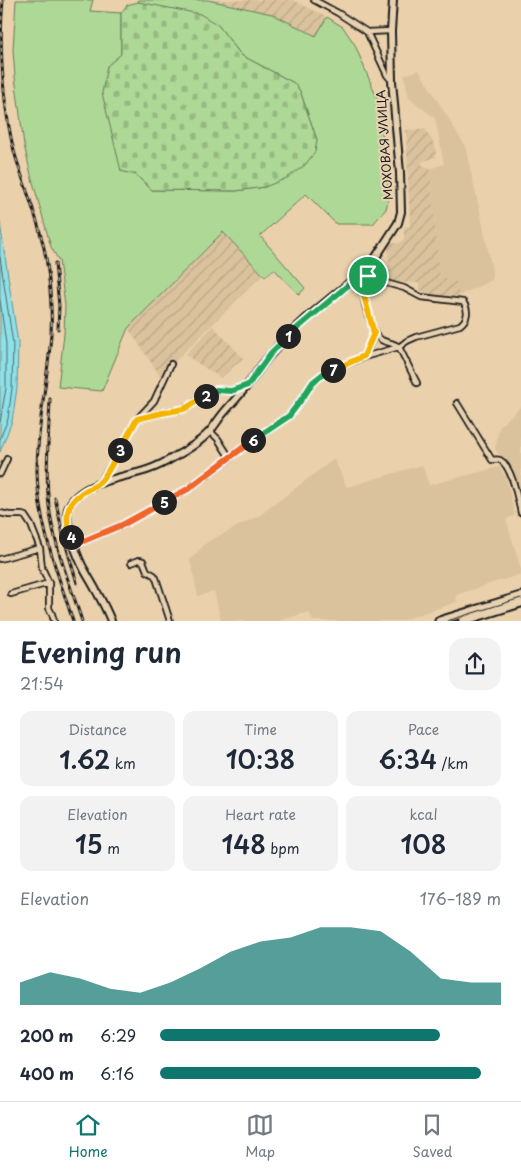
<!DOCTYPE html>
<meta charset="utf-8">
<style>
:root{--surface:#fff;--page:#f2f2f3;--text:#1f2937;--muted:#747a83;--line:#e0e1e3;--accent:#0f766e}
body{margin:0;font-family:"Playpen Sans",sans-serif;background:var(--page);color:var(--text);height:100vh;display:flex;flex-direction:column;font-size:19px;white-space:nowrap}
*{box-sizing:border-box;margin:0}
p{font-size:16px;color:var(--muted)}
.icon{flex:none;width:28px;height:28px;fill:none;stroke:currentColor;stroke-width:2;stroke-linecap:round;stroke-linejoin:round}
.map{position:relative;height:621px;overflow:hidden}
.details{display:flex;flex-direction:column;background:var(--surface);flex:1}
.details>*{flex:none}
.pin{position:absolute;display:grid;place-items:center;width:42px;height:42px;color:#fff;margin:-21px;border:2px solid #fff;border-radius:50%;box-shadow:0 1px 5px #0007}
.km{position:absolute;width:25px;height:25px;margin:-12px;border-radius:50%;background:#222;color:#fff;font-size:14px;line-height:25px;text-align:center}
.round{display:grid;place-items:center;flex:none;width:52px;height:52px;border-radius:15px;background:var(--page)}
.headline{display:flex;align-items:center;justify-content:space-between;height:85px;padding:0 20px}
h1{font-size:28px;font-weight:600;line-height:38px}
.stats{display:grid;grid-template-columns:repeat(3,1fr);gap:8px;height:85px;padding:5px 20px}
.stats div{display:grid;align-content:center;border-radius:12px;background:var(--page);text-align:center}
.stats b{font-size:25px;font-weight:600}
.stats small{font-size:14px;font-weight:400}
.stats p{font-size:14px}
.chart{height:140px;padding:10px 20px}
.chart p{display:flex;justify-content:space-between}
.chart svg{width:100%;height:90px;margin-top:5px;fill:var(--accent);opacity:.7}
ul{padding:0 20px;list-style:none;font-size:16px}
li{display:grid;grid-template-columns:80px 60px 1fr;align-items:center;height:38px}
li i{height:12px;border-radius:6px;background:var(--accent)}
.dock{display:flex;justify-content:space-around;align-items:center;height:70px;border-top:1px solid var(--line);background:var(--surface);font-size:14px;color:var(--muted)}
.dock a{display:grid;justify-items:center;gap:2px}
.dock .on{color:var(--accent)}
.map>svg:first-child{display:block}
.built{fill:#dac29d}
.industrial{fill:url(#industrial-furrows)}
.green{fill:#aed896;stroke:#657a59}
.cemetery{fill:url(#cemetery-stones);stroke:#657a59}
.water{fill:#8fe0e7;stroke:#619296}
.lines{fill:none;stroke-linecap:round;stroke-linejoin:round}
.shore{stroke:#4a6a6d;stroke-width:1}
.street-casing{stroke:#1c1c1c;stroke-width:8}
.secondary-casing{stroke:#1c1c1c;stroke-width:10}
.primary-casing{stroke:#1c1c1c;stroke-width:11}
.street{stroke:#e7d1b0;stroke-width:4.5}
.secondary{stroke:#e7d1b0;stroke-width:6}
.primary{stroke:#e7d1b0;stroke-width:7}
.tram{stroke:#1c1c1c;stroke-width:1}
.rail-casing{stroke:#1c1c1c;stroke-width:3}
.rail{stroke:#e7d1b0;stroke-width:1;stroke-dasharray:4;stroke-linecap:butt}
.split-1-casing{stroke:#fff;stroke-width:10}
.split-2-casing{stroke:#fff;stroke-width:10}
.split-3-casing{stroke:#fff;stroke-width:10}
.split-4-casing{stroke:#fff;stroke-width:10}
.split-5-casing{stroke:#fff;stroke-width:10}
.split-6-casing{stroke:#fff;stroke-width:10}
.split-7-casing{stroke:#fff;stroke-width:10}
.split-8-casing{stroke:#fff;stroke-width:10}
.split-1{stroke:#22a559;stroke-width:6}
.split-2{stroke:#22a559;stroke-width:6}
.split-3{stroke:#f5b400;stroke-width:6}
.split-4{stroke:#f5b400;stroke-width:6}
.split-5{stroke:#f0652b;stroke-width:6}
.split-6{stroke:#f0652b;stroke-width:6}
.split-7{stroke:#22a559;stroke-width:6}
.split-8{stroke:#f5b400;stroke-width:6}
.labels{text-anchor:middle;stroke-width:4.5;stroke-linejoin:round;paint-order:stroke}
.street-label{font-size:12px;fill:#1c1c1c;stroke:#e7d1b0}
</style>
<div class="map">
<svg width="521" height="621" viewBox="0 0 521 621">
<defs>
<pattern id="industrial-furrows" width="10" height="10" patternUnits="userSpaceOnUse" patternTransform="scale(1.25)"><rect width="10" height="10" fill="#dac29d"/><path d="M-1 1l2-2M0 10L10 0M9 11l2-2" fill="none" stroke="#baa687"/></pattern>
<pattern id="cemetery-stones" width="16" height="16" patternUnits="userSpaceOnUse" patternTransform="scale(1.25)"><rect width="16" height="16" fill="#aed896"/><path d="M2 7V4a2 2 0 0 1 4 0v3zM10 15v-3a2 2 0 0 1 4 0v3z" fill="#95b981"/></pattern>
</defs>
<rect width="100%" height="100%" fill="#ead1ac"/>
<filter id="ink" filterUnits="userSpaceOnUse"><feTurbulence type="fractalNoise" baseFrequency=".02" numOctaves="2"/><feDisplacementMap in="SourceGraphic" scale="10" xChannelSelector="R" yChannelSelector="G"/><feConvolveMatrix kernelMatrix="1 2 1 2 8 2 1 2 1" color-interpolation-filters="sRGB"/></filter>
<g filter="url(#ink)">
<path class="built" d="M419,70L465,146L481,216L492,270V280L458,296V282H451L446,279H440L430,169L444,164L435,118L409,98L404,75Z
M521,406V497L512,469L495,450L499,427Z
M334,459L347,487L422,465L429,485L499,467L506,477L515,515L506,519L521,569V574L456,595L457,602L400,621H313L309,612L278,621H221L214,591L198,596L190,560L207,542L260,515Z"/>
<path class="industrial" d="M208,0H293L327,17L317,36L272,14Z
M425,129L435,145L436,157L423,161L421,164L430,169L440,279H446L451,282H458V296L424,295V292L420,290L419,283L389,282L388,243H400L404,239V227L410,226L406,130Z
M223,232L262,275L160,376L128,328Z
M213,326L243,358L221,378L185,355Z"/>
<path class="green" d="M16,0H93L90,11L121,13V55L107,66L136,175L152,190L236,191L265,187L317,140L300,91L294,83L241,55L218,25L138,2V0H208L272,14L316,36L327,17L343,27L355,45L379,103L389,196L386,209L373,224H336L306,194L260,236L305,288L299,295L274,269L265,277L223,232L128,328L102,391L58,387L64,334L65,305L59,261L51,247L31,175L24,145L15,77L13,50Z"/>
<path class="cemetery" d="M138,2L200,14L218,25L241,55L294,83L300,91L317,140L315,152L305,165L287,178L265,187L236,191L152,190L136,175L121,171L102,93L107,66L121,54V13L127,5Z"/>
<path class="water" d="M0,223L18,343L17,388L12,421L0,452Z"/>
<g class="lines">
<path class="shore" d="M0,257L13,344L12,388L8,419L0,439
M0,300L6,344V388L0,422"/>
<g class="street-casing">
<path id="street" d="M314,0L338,13L367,32L387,75L392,81
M367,32L391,31
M366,269C369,280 363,288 364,298C365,310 371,322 375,333C382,345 390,340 399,347L417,383
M364,357L375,333
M457,403L492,460C496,459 497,459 500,460C512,466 518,500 521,513
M138,418L154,401L171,364
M210,431L218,439L230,458
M0,474L7,459
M99,483L110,467L137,419L162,413L184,409L216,390L231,391L247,386
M0,513L9,515H22L25,516L31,525L40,548L42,568L49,583V608L52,614L54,621
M74,545L124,524L188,489L230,458L242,448L289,416L304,396L313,382L323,374L364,357L399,347L407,341L416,337L460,325C468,319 469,310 463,302L421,297L404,288L386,283L374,260
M0,559L40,548
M131,563L139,560L143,561L147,571L154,575L156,578L170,621
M11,594L49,583"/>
</g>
<g class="secondary-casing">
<path id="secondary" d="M111,621C104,603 94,587 85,571C78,559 64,522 68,509C77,482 123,478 147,470C156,467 166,462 174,457C187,450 201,442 211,430C215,425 218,420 222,415C231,404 241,394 249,383C257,373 263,362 272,353C299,321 334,296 366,269L374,260L398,223L401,212L400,173L392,81L391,31L393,0"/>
</g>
<g class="primary-casing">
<path id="primary" d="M439,621L521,596
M463,621L521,603"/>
</g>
<use href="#street" class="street"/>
<use href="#secondary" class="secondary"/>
<use href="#primary" class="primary"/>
<path class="tram" d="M447,621L521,598"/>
<g class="rail-casing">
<path id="rail" d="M3,0C0,31 1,60 4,91C6,111 9,131 14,151C25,190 43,229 48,271C51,296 53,321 50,346C46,388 37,429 37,471C38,524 57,571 73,621
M55,263L59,306L58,329
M50,399C49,434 45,471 49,506C54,546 70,584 82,621
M55,498L64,539L77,583"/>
</g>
<use href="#rail" class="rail"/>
</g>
</g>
<g class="lines" filter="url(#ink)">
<g class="split-1-casing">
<path id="split-1" d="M288,336L366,270L368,276"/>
</g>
<g class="split-2-casing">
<path id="split-2" d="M206,396L216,390L231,391L248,385L271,353L288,336"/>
</g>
<g class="split-3-casing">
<path id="split-3" d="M120,450L137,419L162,413L184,409L206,396"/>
</g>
<g class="split-4-casing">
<path id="split-4" d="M71,537C65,519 65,504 82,493C87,489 95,487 99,483C107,476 114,459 120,450"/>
</g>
<g class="split-5-casing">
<path id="split-5" d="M71,537L74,545L124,524L164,502"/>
</g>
<g class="split-6-casing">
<path id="split-6" d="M164,502L188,489L253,440"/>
</g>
<g class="split-7-casing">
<path id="split-7" d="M253,440L289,416L304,396L313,382L323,374L333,370"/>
</g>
<g class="split-8-casing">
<path id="split-8" d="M333,370L364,356L374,333L364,296L368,276"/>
</g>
<use href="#split-1" class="split-1"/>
<use href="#split-2" class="split-2"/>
<use href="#split-3" class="split-3"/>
<use href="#split-4" class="split-4"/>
<use href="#split-5" class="split-5"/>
<use href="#split-6" class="split-6"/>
<use href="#split-7" class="split-7"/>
<use href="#split-8" class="split-8"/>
</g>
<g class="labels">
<g class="street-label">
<text transform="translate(385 145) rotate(-94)" y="4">МОХОВАЯ УЛИЦА</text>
</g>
</g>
</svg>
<div class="pin" style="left:368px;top:276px;background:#1e9e55"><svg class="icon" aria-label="arrive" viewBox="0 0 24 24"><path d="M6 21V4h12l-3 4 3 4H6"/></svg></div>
<b class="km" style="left:288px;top:336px">1</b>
<b class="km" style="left:206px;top:396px">2</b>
<b class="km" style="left:120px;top:450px">3</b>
<b class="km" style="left:71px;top:537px">4</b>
<b class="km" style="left:164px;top:502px">5</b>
<b class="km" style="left:253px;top:440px">6</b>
<b class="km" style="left:333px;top:370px">7</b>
</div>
<section class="details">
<div class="headline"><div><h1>Evening run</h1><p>21:54</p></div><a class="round"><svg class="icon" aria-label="share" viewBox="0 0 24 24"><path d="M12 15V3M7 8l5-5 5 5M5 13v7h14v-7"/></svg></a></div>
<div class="stats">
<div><p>Distance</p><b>1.62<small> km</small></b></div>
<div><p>Time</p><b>10:38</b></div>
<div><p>Pace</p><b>6:34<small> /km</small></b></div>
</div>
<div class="stats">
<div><p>Elevation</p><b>15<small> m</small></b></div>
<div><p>Heart rate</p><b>148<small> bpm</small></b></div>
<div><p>kcal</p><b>108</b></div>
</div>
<div class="chart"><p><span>Elevation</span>176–189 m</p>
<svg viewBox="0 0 160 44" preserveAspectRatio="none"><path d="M0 44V33L10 28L20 31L30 36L40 38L50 33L60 26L70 18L80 13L90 11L100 6L110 6L120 8L130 18L140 31L150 33L160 33V44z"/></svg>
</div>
<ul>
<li><b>200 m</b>6:29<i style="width:82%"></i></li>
<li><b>400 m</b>6:16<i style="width:94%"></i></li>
</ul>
</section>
<nav class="dock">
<a class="on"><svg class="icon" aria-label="home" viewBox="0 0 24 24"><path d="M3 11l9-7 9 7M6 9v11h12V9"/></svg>Home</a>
<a><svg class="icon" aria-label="map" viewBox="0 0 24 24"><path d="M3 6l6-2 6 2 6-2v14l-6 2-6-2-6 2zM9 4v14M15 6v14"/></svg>Map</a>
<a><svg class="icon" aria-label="saved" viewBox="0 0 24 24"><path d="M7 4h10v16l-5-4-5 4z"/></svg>Saved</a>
</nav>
